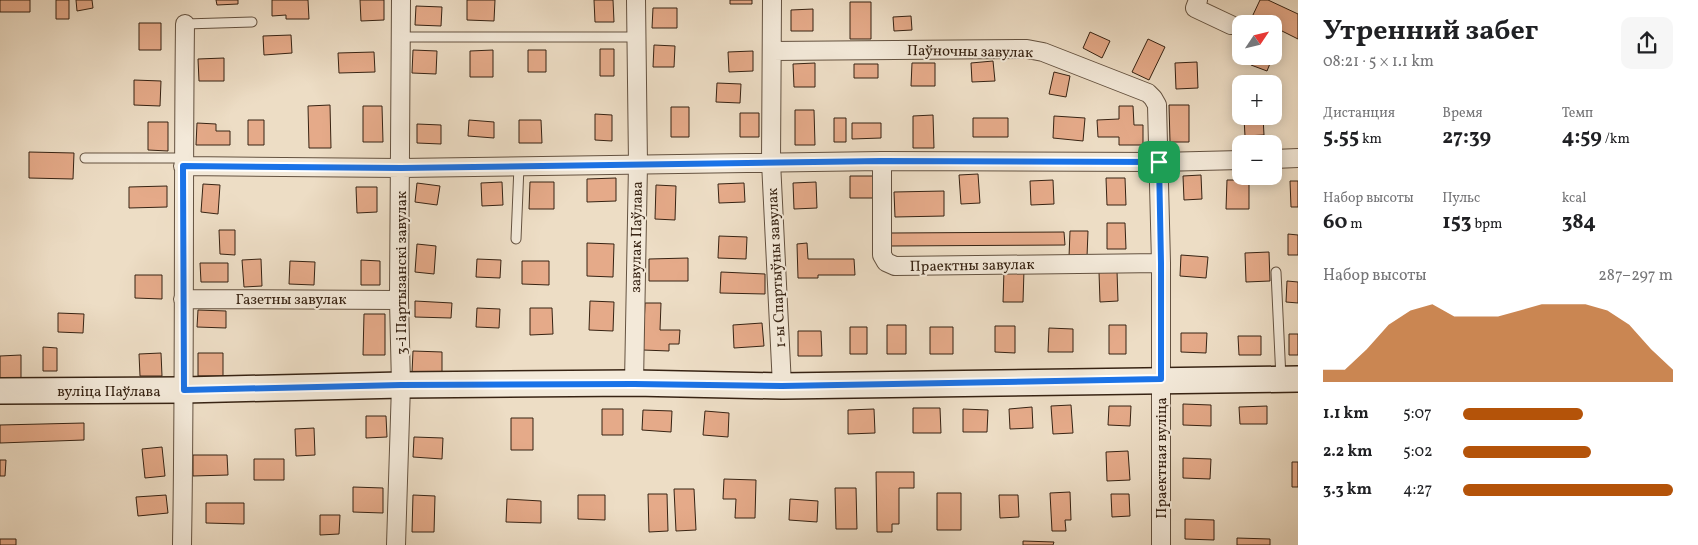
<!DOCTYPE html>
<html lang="ru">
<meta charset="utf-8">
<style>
:root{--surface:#fff;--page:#f6f6f6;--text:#202124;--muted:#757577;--accent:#b45309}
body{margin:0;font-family:Vollkorn,serif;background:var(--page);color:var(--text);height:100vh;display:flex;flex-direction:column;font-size:19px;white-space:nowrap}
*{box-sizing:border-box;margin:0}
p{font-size:16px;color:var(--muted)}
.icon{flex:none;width:28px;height:28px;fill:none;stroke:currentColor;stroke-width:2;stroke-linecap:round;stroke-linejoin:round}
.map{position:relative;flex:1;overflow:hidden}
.panel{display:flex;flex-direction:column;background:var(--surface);width:400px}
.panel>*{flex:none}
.needle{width:32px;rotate:55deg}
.controls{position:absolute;left:1232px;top:15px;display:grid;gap:10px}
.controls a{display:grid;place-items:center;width:50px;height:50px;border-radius:10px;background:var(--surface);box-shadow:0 2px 12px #0003;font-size:25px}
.pin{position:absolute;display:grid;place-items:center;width:42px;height:42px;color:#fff;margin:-21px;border-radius:10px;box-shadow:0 2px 8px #0006}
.round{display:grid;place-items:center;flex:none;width:52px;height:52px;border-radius:10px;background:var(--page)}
.head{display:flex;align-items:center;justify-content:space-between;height:85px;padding:0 25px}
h1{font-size:28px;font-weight:700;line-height:38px}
.stats{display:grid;grid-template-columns:repeat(3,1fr);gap:8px;height:85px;padding:5px 25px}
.stats div{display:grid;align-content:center}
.stats b{font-size:21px;font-weight:700}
.stats small{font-size:14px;font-weight:400}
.stats p{font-size:14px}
.chart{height:140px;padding:10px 25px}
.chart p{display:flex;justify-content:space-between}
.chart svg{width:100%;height:90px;margin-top:5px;fill:var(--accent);opacity:.7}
ul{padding:0 25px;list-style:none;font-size:16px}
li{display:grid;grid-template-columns:80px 60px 1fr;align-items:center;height:38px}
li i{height:12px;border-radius:6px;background:var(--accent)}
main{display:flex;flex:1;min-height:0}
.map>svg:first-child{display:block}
.building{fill:#e5aa89;stroke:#372313}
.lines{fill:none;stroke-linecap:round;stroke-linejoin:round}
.lane-casing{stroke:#645240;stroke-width:11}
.street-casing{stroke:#645240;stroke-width:20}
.secondary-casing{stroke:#372313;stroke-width:28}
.lane{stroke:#f3e9d9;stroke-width:9}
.street{stroke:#f3e9d9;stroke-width:18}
.secondary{stroke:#f3e9d9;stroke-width:25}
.route-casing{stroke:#fff;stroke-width:10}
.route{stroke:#1a73e8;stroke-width:6}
.labels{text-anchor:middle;stroke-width:4;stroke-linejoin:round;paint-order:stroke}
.street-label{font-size:15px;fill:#372313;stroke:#f3e9d9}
</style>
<main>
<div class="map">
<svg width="1298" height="545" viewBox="0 0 1298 545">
<rect width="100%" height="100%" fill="#edddc5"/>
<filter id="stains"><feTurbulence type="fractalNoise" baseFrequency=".004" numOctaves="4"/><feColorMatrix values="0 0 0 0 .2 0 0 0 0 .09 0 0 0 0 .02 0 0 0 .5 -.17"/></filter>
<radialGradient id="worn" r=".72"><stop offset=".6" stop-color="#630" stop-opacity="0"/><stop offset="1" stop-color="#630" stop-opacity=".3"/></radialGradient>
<path class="building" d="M0,0H30V12H0Z
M56,0H69V19H56Z
M76,0H92L93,8L77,11Z
M216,0H238V4L217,5Z
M272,0H308L309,19H286V15L272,16Z
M360,0H384V20L361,21Z
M467,0H495L494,21L467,20Z
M594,0H613L614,22H595Z
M730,0H752V4H730Z
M1260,0H1268L1298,14V39L1274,27V24H1266L1252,17Z
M850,2H871V39H850Z
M416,6L442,7L441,26L415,25Z
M653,8H677V28H652Z
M813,9V31H791V10Z
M911,16L912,30L894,31L893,17Z
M139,23H161V50H139Z
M1090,32L1110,41L1102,58L1083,48Z
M291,35L292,53L264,55L263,36Z
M1148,39L1165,47L1149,80L1132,72Z
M654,45L675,46L674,67H653Z
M600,49H614V76H600Z
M413,50L437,51L436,74L412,73Z
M493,50V77H470V51Z
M528,50H546V72H528Z
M753,51V71L729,72L728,52Z
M374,52L375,72L339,73L338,53Z
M1254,56H1273L1267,71L1251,65Z
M224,58V81H199L198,59Z
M993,61L995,81L972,82L971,63Z
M1197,62L1198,88L1176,89L1175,63Z
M815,63V87H794L793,64Z
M912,63H935V86H911Z
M854,64H878V78H854Z
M1054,72L1070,76L1066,97L1049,94Z
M134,80L161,81L160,106L134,105Z
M717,83L741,84L740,103L716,102Z
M330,105L331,148H309L308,106Z
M1169,105H1189V142H1170Z
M363,106H382L383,142H363Z
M1119,106H1133L1134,125H1143V145H1119V137H1098L1097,120L1119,119Z
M671,107H689V137H671Z
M795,110H814L815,145H795Z
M740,113H759V137H740Z
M595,114L612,115V141L595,140Z
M933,115L934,148H913V116Z
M1054,116L1085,118L1083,141L1053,138Z
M1263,117L1264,135L1245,136L1244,118Z
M834,118H846V142H834Z
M973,118H1008V137H973Z
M248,120H264V145H248Z
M469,120L494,122V138L468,136Z
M519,120H541L542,143H519Z
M148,122H168V151L148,150Z
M197,123L216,124V131H230V145H196Z
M852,123H881V138L852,139Z
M417,124L441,125V144L417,143Z
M29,152L74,153L73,179L29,178Z
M978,174L980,203L961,204L959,175Z
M1201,175L1202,199L1184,200L1183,176Z
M850,176H874L875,198H850Z
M616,178V201L587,202V179Z
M1106,178H1125L1126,205H1107Z
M1053,180L1054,204L1031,205L1030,181Z
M1227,180H1249V209H1226Z
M1290,181H1298V207H1291Z
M502,182L503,205L482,206L481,183Z
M530,182H554V209H529Z
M816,182L817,208L794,209L793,183Z
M417,183L440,186L437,205L415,202Z
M744,183L745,202L719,203L718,184Z
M203,184L220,185L218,214L201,212Z
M656,185L676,186L675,220L655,219Z
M167,186V207L129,208V187Z
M356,187H377V212L357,213Z
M944,191V216L895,217L894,192Z
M1107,223H1125L1126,249H1107Z
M219,230H235V255L220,254Z
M1070,231H1088L1087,257H1069Z
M1064,232L1065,245L891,246V233Z
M1288,234L1298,235V255H1288Z
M719,236L747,237L746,259L718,258Z
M587,243L614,244L613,277L587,276Z
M807,243L808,259H854L855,275H818V278H798L797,244Z
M417,244L436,246L434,274L415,272Z
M1269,252L1270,281L1246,282L1245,253Z
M1181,255L1208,257L1206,278L1180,276Z
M688,258V281H649V259Z
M261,259L262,286L244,287L242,260Z
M477,259L501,260L500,278L476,277Z
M361,260L380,261V285H361Z
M290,261L315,262L314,285L289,284Z
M522,261H549V285L522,284Z
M200,263H228V282H201Z
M1004,270H1024L1023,302H1003Z
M1117,271L1118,301L1100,302L1099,272Z
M721,272L765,274V294L720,293Z
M135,275H162V299L135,298Z
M1287,281L1298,282V303L1286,302Z
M415,301L452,303L451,318L415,317Z
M590,301L614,302L613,331L589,330Z
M645,303H661L660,330H680L679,344H669V351L643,350Z
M477,308L500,309L499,328L476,327Z
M530,308H552L553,334L530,335Z
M198,310L226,311V328L197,327Z
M58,313L84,314L83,333L58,332Z
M364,314H385V355H363Z
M762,323L764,346L734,348L733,325Z
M887,325H906V354H887Z
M1109,325H1126V354H1109Z
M995,326H1015V353L995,352Z
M850,327H867V354H850Z
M930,327H953V354H930Z
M1049,328L1073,329V352H1048Z
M798,331H821L822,356H798Z
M1181,333H1207L1206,353L1181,352Z
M1289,334H1298V355H1289Z
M1238,336H1261V355H1239Z
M43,347L57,348V371H43Z
M413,351L442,352V374L412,373Z
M161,353L162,376H140L139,354Z
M198,353H223V376H198Z
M21,355V378H0V356Z
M1183,404L1211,405V426L1183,425Z
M1071,405L1073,433L1053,434L1051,406Z
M1109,406H1131L1130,426L1108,425Z
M1267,406V424H1240L1239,407Z
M1032,407L1033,428L1010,429L1009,409Z
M913,408H940L941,433H913Z
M602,409H623V435H602Z
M874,409L875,433L848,434V410Z
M963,409L988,410L987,432H963Z
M643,410L672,411L671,432L642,430Z
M705,411L729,413L728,437L703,435Z
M366,416H386L387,437L366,438Z
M511,418H533V450H511Z
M84,423V440L0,443V425Z
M314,428L315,455L296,456L295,429Z
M414,437L443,438L442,459L413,457Z
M162,447L165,476L145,478L142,449Z
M1128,451L1130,480L1107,481L1106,452Z
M193,455H227L228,475L193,476Z
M1183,458L1211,459L1210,479L1183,478Z
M254,459H284V480H254Z
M0,460H6L5,476H0Z
M1292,462H1298V487H1292Z
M876,472H914V488H899V524H892V532H877Z
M724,479L756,480L755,518H735L736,499H723Z
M353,487L383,488V513L353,512Z
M835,488H856L857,529H836Z
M674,489H694L696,530L676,531Z
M1070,492L1071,520H1065L1066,531H1052L1050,493Z
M937,493H961V530H937Z
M648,494H667L668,531L649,532Z
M1111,494H1129L1130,516L1112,517Z
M166,495L168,513L138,516L136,497Z
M413,495L435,496L434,532H412Z
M578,495H605V520L578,519Z
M999,495H1018L1019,517L1000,518Z
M507,499L541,501V523L506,522Z
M790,499L818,501L817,522L789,520Z
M206,503H244V524L206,523Z
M320,515H340L339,534L320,535Z
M1185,519L1214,520V540L1185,539Z
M1237,538L1270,539V545H1237Z
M0,539H16V545H0Z
M1023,541L1054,542L1053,545H1023Z"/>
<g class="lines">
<g class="lane-casing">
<path id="lane" d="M185,24L252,22
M401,37H637
M85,158H184
M516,239L519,166
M1276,272L1281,379"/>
</g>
<g class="street-casing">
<path id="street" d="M772,0L771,162L782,386
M1198,0L1195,8L1231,25
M772,51L1027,49L1043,52L1148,93L1153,98L1157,105L1161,263V545
M1274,159L1298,158
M882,161V255L886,262L895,266L1161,263
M183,166L401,168L882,161L1159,162L1241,160
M183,299L399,300
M634,383L638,164L636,0
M182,545C185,371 183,198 185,24
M396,545L401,385L399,300L401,0"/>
</g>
<g class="secondary-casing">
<path id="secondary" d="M0,391L184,390L401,385L634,383L782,386L1298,379"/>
</g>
<use href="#lane" class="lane"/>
<use href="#street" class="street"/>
<use href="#secondary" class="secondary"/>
</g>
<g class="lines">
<g class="route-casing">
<path id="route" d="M882,161L1159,162L1161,263V379L782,386L634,384L401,385L184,390L183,166L401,168Z"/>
</g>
<use href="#route" class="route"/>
</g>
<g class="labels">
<g class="street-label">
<text transform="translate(970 51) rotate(1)" y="5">Паўночны завулак</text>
<text transform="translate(636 237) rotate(-89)" y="5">завулак Паўлава</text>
<text transform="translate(972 265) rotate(-1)" y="5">Праектны завулак</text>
<text transform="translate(776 268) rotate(-93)" y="5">1-ы Спартыўны завулак</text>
<text transform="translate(401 273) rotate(-90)" y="5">3-і Партызанскі завулак</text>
<text x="291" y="304">Газетны завулак</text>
<text x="109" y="396">вуліца Паўлава</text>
<text transform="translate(1161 458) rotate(-90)" y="5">Праектная вуліца</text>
</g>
</g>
<rect width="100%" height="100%" filter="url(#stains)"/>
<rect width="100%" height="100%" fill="url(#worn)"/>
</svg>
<div class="controls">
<a><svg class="needle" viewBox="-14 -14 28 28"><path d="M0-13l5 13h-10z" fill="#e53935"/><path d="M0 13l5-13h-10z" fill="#757577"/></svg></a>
<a>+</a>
<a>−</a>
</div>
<div class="pin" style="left:1159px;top:162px;background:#1e9e55"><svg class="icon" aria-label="arrive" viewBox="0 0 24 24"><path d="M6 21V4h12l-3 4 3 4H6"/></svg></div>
</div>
<section class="panel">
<div class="head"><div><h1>Утренний забег</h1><p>08:21 · 5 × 1.1 km</p></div><a class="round"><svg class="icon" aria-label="share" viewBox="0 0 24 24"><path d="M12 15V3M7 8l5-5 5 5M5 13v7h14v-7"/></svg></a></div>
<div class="stats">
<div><p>Дистанция</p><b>5.55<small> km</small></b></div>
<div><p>Время</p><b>27:39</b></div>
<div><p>Темп</p><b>4:59<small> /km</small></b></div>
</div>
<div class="stats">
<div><p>Набор высоты</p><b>60<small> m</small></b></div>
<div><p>Пульс</p><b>153<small> bpm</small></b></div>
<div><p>kcal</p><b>384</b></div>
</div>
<div class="chart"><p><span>Набор высоты</span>287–297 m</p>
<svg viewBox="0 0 160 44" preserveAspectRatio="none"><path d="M0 44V38L10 38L20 28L30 16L40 9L50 6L60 12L70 12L80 12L90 9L100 6L110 6L120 6L130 9L140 16L150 28L160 38V44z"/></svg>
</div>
<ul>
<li><b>1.1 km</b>5:07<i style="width:57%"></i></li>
<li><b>2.2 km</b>5:02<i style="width:61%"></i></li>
<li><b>3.3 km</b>4:27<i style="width:100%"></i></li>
</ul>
</section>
</main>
